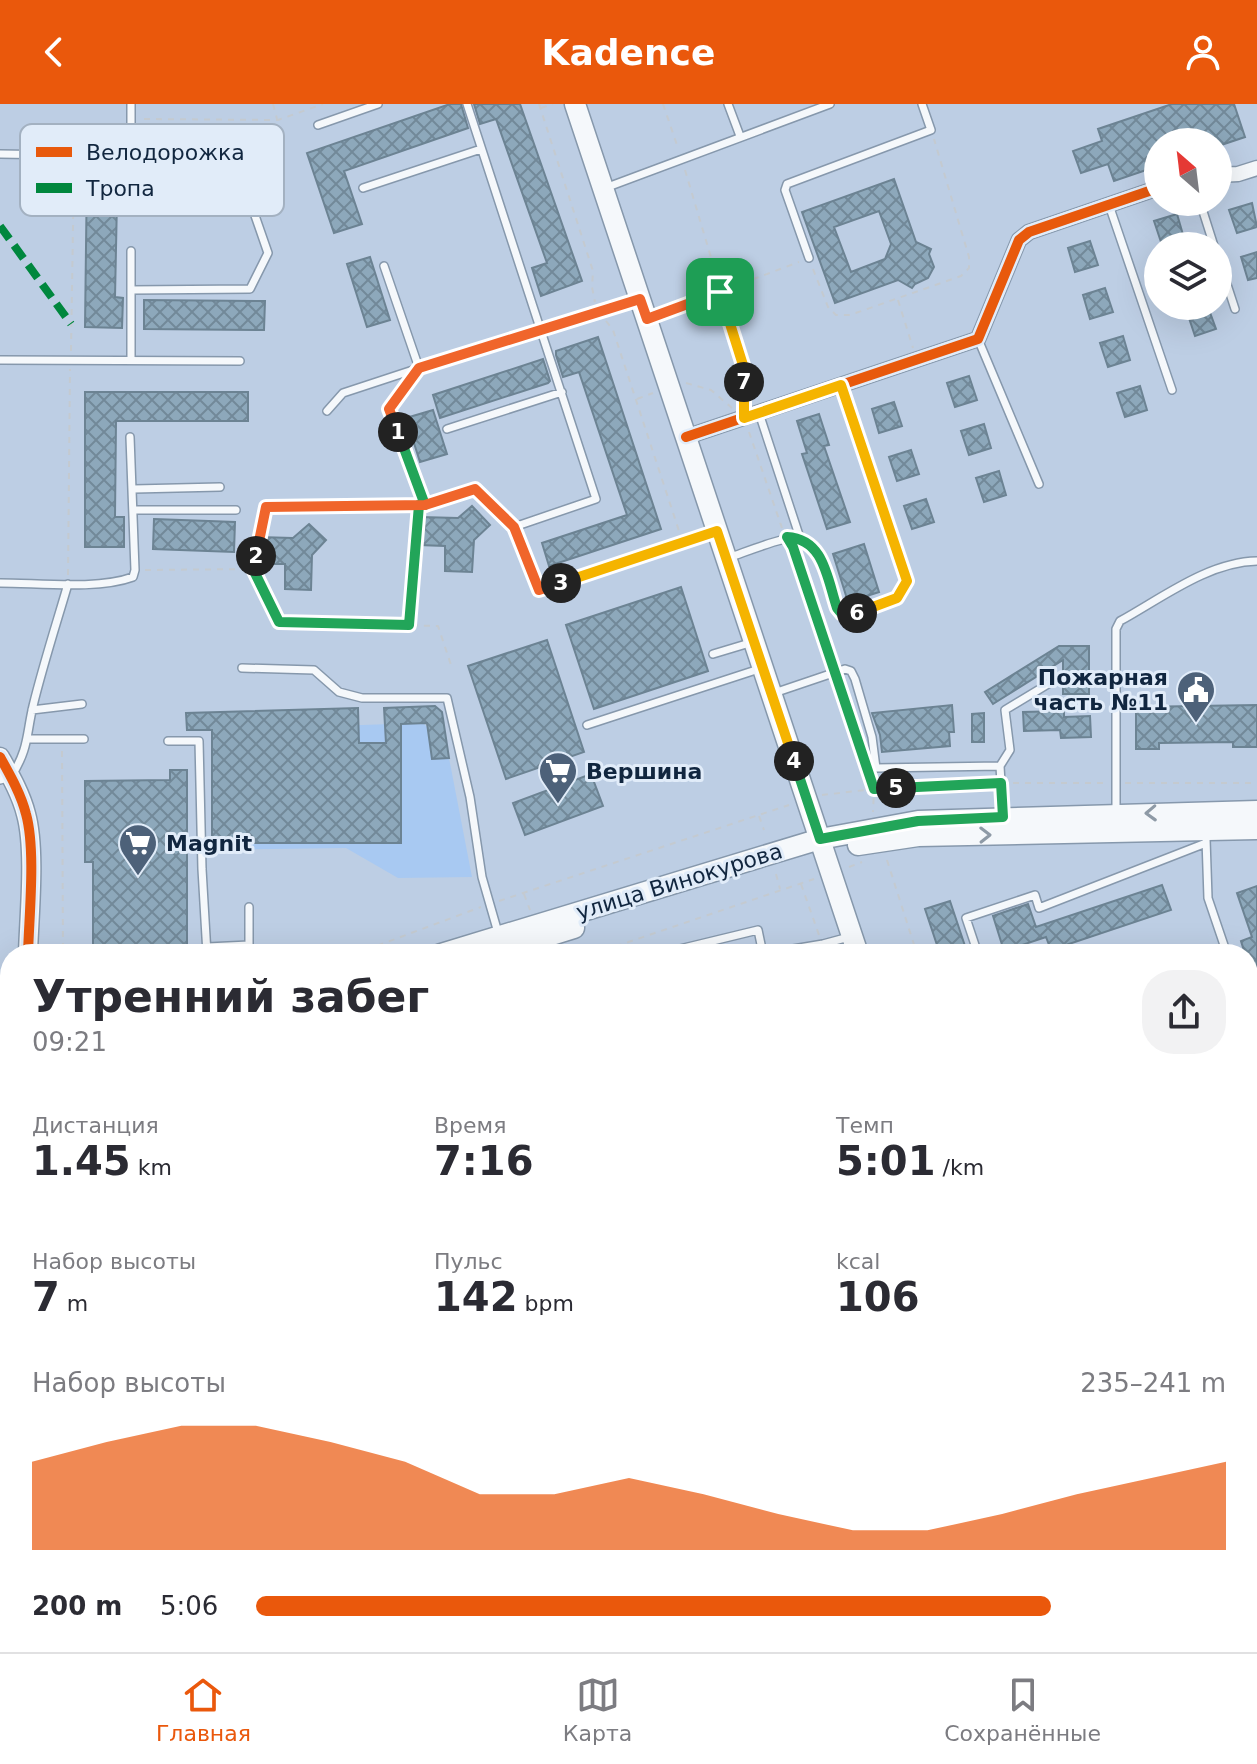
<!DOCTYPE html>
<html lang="ru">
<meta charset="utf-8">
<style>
:root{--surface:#fff;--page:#f2f2f3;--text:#2b2b33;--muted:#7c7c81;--line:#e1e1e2;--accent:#ea580c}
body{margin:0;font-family:"DejaVu Sans",sans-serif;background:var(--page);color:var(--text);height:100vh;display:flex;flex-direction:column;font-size:30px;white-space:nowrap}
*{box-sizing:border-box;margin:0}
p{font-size:26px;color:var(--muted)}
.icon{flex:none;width:44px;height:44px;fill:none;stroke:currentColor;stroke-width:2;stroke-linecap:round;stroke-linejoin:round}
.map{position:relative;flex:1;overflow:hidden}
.details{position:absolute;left:0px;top:840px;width:1258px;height:708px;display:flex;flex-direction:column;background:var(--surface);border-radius:32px 32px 0 0;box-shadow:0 8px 32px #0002}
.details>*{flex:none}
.needle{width:52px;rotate:332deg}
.controls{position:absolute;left:1144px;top:24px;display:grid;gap:16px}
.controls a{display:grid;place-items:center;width:88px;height:88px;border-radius:50%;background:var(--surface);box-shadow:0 8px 32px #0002;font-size:40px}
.pin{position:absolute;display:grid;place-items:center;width:68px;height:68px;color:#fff;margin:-34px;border-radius:16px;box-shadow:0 4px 12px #0006}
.km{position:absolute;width:40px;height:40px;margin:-20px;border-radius:50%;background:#222;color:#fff;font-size:22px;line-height:40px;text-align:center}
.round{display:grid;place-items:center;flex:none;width:84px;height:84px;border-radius:32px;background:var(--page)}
.head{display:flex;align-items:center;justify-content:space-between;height:136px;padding:0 32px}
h1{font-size:44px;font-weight:800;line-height:60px}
.figures{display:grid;grid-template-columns:repeat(3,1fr);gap:12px;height:136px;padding:8px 32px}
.figures div{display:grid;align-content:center}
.figures b{font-size:40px;font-weight:800}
.figures small{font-size:22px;font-weight:400}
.figures p{font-size:22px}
.chart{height:224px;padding:16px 32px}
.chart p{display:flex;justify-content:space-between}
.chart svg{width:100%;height:144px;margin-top:8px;fill:var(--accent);opacity:.7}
ul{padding:0 32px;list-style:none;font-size:26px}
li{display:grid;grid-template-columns:128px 96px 1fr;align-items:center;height:60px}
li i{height:20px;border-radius:10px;background:var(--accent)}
header{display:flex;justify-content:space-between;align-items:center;height:104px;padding:0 32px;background:var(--accent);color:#fff;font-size:36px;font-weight:800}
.dock{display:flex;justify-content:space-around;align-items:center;height:112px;border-top:2px solid var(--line);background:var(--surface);font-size:22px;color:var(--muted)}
.dock a{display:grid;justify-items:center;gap:4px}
.dock .current{color:var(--accent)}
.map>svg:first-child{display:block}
.built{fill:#a8c9f2}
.park{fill:url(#park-dots)}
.building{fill:url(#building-cross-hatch);stroke:#6c8393;stroke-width:2;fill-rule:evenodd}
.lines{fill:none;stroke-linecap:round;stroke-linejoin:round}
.service-casing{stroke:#8698ac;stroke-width:10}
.minor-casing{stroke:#8698ac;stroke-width:17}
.tertiary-casing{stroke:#8698ac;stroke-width:21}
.secondary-casing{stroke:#8698ac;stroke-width:23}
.path{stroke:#c4cad0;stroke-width:2;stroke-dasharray:6 6;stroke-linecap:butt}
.service{stroke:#f5f8fb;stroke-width:7}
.minor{stroke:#f5f8fb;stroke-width:14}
.tertiary{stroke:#f5f8fb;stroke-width:18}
.secondary{stroke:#f5f8fb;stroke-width:20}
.quiet{stroke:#00873e;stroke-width:8;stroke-dasharray:16 8;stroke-linecap:butt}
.cycleway-casing{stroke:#e1ecf9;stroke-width:15}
.cycleway{stroke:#e8590c;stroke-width:10}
.oneway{stroke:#8e9aa6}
.split-1-casing{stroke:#fff;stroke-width:16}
.split-2-casing{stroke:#fff;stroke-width:16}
.split-3-casing{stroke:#fff;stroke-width:16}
.split-4-casing{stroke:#fff;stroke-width:16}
.split-5-casing{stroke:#fff;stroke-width:16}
.split-6-casing{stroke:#fff;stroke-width:16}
.split-7-casing{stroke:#fff;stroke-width:16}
.split-8-casing{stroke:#fff;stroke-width:16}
.split-1{stroke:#f0652b;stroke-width:10}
.split-2{stroke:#22a559;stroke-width:10}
.split-3{stroke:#f0652b;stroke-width:10}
.split-4{stroke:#f5b400;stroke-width:10}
.split-5{stroke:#22a559;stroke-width:10}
.split-6{stroke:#22a559;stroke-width:10}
.split-7{stroke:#f5b400;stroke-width:10}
.split-8{stroke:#f5b400;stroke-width:10}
.labels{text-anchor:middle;stroke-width:6;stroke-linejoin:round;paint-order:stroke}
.poi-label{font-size:22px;font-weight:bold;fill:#11263f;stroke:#e1ecf9;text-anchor:start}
.street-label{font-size:22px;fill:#11263f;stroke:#e1ecf9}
.key{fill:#e1ecf9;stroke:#a3b1c1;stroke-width:2}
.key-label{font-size:22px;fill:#11263f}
</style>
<header><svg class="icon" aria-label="back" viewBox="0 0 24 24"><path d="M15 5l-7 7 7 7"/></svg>Kadence<svg class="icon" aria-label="person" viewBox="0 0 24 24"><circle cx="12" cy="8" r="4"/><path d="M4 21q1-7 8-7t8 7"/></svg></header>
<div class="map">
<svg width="1257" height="1548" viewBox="0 0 1257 1548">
<defs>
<pattern id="park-dots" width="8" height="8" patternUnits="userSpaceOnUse" patternTransform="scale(2)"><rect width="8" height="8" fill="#ceb07e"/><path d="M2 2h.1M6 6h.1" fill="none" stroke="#b0976e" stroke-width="1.8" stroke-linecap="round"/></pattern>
<pattern id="building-cross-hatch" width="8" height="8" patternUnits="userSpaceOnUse" patternTransform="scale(2)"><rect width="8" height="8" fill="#8da8bb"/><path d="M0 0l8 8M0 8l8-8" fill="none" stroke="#728999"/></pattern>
</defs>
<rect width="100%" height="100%" fill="#bdcee4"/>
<path class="built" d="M423,619L427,623L432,655L449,654L472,773L398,774L346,744L212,746L211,626Z
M1257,1173V1307L1248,1310V1177Z
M1257,1361V1477L1248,1480V1364Z"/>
<path class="park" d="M1257,1307V1361L1248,1364V1310Z"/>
<path class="building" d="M450,0H461L468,24L344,67L362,120L334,129L307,49Z
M474,0H520L582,177L541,192L532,164L547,159L496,15L480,20Z
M1172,0H1234L1245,33L1218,42V38H1158V62L1114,77L1108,60L1081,69L1073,47L1102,37L1098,25Z
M87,64L209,65V91L123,90L122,96H117L115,193L123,194L122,224L85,223Z
M894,75L916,138L931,145L929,150L934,163L928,174L915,180L912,184L898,176L835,199L802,108ZM879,107L891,140L885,155L851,168L834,123Z
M1252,99L1257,123L1237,129L1229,106Z
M1177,110L1184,134L1162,141L1154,117Z
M1090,137L1098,161L1075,168L1068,144Z
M1257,148V174L1248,176L1241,153Z
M370,153L390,216L367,223L347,160Z
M1105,184L1113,208L1090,215L1083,191Z
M144,196L265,197L264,226L144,225Z
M1208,203L1216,225L1195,232L1188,211Z
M1123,232L1130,256L1108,263L1100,239Z
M598,233L661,425L549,462L542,439L627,411L579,268L563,273L556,251V247Z
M543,255L550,277L548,279L440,314L433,291Z
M969,272L977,296L955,303L947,279Z
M1140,282L1147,306L1125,313L1117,289Z
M85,288H248V317H116L115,413H124V443H85Z
M894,298L902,322L879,329L872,305Z
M433,306L447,350L420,358L406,314Z
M819,310L829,341L824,342L850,418L827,425L802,350L807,349L797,317Z
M984,320L991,344L969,351L961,327Z
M911,346L919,370L897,377L889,353Z
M999,367L1006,391L984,398L976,374Z
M926,395L934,418L912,425L904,402Z
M472,402L490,421L474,436L472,468L445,467V442L419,441L421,413L458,414Z
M154,415L235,418L234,448L153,445Z
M309,420L326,436L312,451L311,486L285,485V460H260L259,433L293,434Z
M864,440L879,488L848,498L833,450Z
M681,483L708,567L594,605L566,521Z
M547,536L584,648L506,675L468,562Z
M1059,542H1089V590H1063V556L993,600L985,588Z
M952,601L954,628H949L950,642L882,648L880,631L872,609Z
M1257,601V643H1233V638L1159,639V645H1136V603Z
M435,602L442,608L449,654L432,655L427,619L401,620V739H212V626H187L186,609L358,604L359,639H386L384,604Z
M1064,607V613L1090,612L1091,633L1061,634L1060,626L1024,627L1023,608Z
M984,609V638H972V610Z
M170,666H187V850H93V758H85V677L170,676Z
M591,670L603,702L525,731L513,699Z
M1162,781L1171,806L1051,846L1046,833L1004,847L993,812L1028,800L1036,823Z
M1257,782V879H1255L1248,858V850H1245L1241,837L1252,833L1237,789Z
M950,797L965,842L955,845L956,850H940L925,805Z"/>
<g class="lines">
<g class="service-casing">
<path id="service" d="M131,0V51
M728,0L740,32
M318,21L378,0
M0,50L235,54L268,149L250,185L131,186
M363,84L481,45
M605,84L830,0
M1200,98L1214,142
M1109,101L1172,286
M1218,153L1235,205
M809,154L785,86L787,80L931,26L922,0
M384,162L419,264L540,224L467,0
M640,195L540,224L596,395L514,423L539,486L715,428
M978,235L1039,380
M0,256L240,257
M131,256V147
M327,307L343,289L419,264L389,305L425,401
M759,309L800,434
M447,325L562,288
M134,385L220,383
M266,403L425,401L475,385L514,423
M134,406H236
M728,454C812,424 808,419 837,504L842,510C859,511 901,500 906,481C907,474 904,467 903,461L841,281
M0,479C38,479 98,486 133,473L135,466L130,333
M713,550L753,538
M242,564L314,566L339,588L362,594H447L470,693L482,773L499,832
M774,589L845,565L851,567L855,575L872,633L876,664L1000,662
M32,606L82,600
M587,621L759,565
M29,635H84
M168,637H199L202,765L207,850
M0,676L11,673C29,644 26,632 33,602C43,561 56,521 68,480
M1116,708V525L1120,517C1162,494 1208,458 1257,457
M1003,713L1000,662L1010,646L1005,606L1053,577
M1206,735L1208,794L1227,850
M207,843L249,841V803
M659,850L758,826L763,850L823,840L849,833
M978,850L966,814L1035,791L1039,804L1206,739
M1248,911L1257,937
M0,1008H10
M1248,1289L1257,1286
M1248,1488L1257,1485
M304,1538V1539
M780,1538L781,1548
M1214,1538L1217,1548"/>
</g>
<g class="minor-casing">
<path id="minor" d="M1218,71L1238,70L1257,64
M686,333L978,235L1019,136L1029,128L1158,84"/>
</g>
<g class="tertiary-casing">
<path id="tertiary" d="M0,653C10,671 21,690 26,710C36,746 29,812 28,850"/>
</g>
<g class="secondary-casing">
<path id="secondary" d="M575,0L858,850
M858,741L918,732L1257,725
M441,850L820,735L918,717L1257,707
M490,850L574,824
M0,908H10
M1088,1538L1091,1548"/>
</g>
<path class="path" d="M273,0L277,15
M539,0L593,167L592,183L595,198
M663,0L678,44
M541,4L553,0
M144,15L278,16L323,0
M685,66L743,261L744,299
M813,165L828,203L836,211H850L961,172L969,164V153L934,35
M898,196L913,244
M663,209L799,158
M606,217L613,226L680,430
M71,247L74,61
M686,279L711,286L732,304
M637,295L653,289
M749,328L782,424
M794,447L832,559
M253,465L279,518L438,522L452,564
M145,466L253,465L264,413
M68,471L70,265
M409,520L418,411
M839,580L863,654
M62,647L63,850
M869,671L874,685L873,708
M1013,679H1107
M1125,679H1257
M822,691L874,685L991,679
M759,712L764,726
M887,756L917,850
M849,763L862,758
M776,770L780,785
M801,780L819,831
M524,790L530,806
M499,797L789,701
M355,850L481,803
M593,850L814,775
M0,877H10
M0,953H10
M0,961L10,971
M1248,1325L1257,1322
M1248,1346L1257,1343
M515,1538L517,1548
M1057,1538L1061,1548
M1144,1538L1148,1548
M389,1541L392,1538"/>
<use href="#service" class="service"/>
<use href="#minor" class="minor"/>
<use href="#tertiary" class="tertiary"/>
<use href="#secondary" class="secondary"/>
<path class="quiet" d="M0,122L71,220"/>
<g class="cycleway-casing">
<path id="cycleway" d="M686,333L978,235L1019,136L1029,128L1158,84
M0,653C10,671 21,690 26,710C36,746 29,812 28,850"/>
</g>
<use href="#cycleway" class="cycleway"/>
</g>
<defs><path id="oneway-chevron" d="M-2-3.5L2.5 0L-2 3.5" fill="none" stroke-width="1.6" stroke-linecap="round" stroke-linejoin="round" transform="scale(2)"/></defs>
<g class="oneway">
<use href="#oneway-chevron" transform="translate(1151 709) rotate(178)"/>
<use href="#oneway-chevron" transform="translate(985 731) rotate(-1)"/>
</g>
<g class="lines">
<g class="split-1-casing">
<path id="split-1" d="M398,328L389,305L419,264L640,195L647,215L720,188"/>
</g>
<g class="split-2-casing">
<path id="split-2" d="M256,452L253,465L279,518L409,521L419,401H425L398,328"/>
</g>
<g class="split-3-casing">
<path id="split-3" d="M256,452L266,403L425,401L475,385L514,423L539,486L561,479"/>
</g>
<g class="split-4-casing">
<path id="split-4" d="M561,479L717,427L794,657"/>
</g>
<g class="split-5-casing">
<path id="split-5" d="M794,657L820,735L918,717L1003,713L1001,679L896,684"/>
</g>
<g class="split-6-casing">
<path id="split-6" d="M857,509L842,510L837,504C827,474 824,435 787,433L793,443L874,685L896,684"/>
</g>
<g class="split-7-casing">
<path id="split-7" d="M744,278V314L841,281L907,477L897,494L857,509"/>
</g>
<g class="split-8-casing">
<path id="split-8" d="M720,188L743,261L744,278"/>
</g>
<use href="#split-1" class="split-1"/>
<use href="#split-2" class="split-2"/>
<use href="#split-3" class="split-3"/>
<use href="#split-4" class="split-4"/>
<use href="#split-5" class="split-5"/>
<use href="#split-6" class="split-6"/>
<use href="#split-7" class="split-7"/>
<use href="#split-8" class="split-8"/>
</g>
<defs>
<g id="civic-pin" transform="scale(2)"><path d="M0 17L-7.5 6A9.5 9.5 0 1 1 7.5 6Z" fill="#4d6179" stroke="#e1ecf9"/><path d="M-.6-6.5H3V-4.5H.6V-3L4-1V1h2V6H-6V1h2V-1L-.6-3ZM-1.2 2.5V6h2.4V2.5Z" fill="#fff"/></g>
<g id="supermarket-pin" transform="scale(2)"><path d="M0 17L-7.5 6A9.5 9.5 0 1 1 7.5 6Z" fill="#4d6179" stroke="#e1ecf9"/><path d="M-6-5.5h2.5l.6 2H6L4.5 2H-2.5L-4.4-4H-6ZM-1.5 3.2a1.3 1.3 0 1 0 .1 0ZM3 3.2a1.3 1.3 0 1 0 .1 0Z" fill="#fff"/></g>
</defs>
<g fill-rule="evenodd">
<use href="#civic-pin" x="1196" y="586"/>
<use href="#supermarket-pin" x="558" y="667"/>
<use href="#supermarket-pin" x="138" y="739"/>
</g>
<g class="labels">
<g class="poi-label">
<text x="1168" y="581" text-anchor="end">Пожарная<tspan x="1168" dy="25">часть №11</tspan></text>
<text x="586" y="675">Вершина</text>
<text x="166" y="747">Magnit</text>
</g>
<g class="street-label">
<text transform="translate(679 777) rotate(-17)" y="8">улица Винокурова</text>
</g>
</g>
<rect x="20" y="20" width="264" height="92" rx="12" class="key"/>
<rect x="36" y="43" width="36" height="10" fill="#e8590c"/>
<rect x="36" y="79" width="36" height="10" fill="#00873e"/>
<g class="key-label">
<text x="86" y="56">Велодорожка</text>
<text x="86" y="92">Тропа</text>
</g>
</svg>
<div class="controls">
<a><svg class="needle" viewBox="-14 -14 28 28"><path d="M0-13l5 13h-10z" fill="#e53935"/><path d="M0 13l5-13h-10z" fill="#7c7c81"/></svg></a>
<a><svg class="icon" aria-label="layers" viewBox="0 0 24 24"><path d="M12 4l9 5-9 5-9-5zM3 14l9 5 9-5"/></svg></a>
</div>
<div class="pin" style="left:720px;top:188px;background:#1e9e55"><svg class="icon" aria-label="arrive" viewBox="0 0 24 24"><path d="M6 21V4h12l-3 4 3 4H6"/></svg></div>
<b class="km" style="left:398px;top:328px">1</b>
<b class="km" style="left:256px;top:452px">2</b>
<b class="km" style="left:561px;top:479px">3</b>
<b class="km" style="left:794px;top:657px">4</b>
<b class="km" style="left:896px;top:684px">5</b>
<b class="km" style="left:857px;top:509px">6</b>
<b class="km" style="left:744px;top:278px">7</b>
<section class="details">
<div class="head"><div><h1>Утренний забег</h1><p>09:21</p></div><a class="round"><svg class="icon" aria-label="share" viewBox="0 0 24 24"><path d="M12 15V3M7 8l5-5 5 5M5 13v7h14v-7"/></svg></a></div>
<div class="figures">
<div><p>Дистанция</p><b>1.45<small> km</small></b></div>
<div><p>Время</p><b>7:16</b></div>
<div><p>Темп</p><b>5:01<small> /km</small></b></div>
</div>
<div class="figures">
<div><p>Набор высоты</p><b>7<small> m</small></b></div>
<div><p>Пульс</p><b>142<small> bpm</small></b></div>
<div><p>kcal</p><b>106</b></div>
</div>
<div class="chart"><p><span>Набор высоты</span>235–241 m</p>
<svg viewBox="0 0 160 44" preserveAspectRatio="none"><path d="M0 44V17L10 11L20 6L30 6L40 11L50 17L60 27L70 27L80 22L90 27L100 33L110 38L120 38L130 33L140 27L150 22L160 17V44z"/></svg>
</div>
<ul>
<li><b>200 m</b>5:06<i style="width:82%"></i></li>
</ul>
</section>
</div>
<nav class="dock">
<a class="current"><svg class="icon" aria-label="home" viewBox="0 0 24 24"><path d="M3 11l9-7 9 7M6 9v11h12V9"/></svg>Главная</a>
<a><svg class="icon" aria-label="map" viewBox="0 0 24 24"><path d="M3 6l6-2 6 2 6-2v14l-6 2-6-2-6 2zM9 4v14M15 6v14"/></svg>Карта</a>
<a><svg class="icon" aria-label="saved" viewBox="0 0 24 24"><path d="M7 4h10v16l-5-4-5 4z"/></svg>Сохранённые</a>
</nav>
